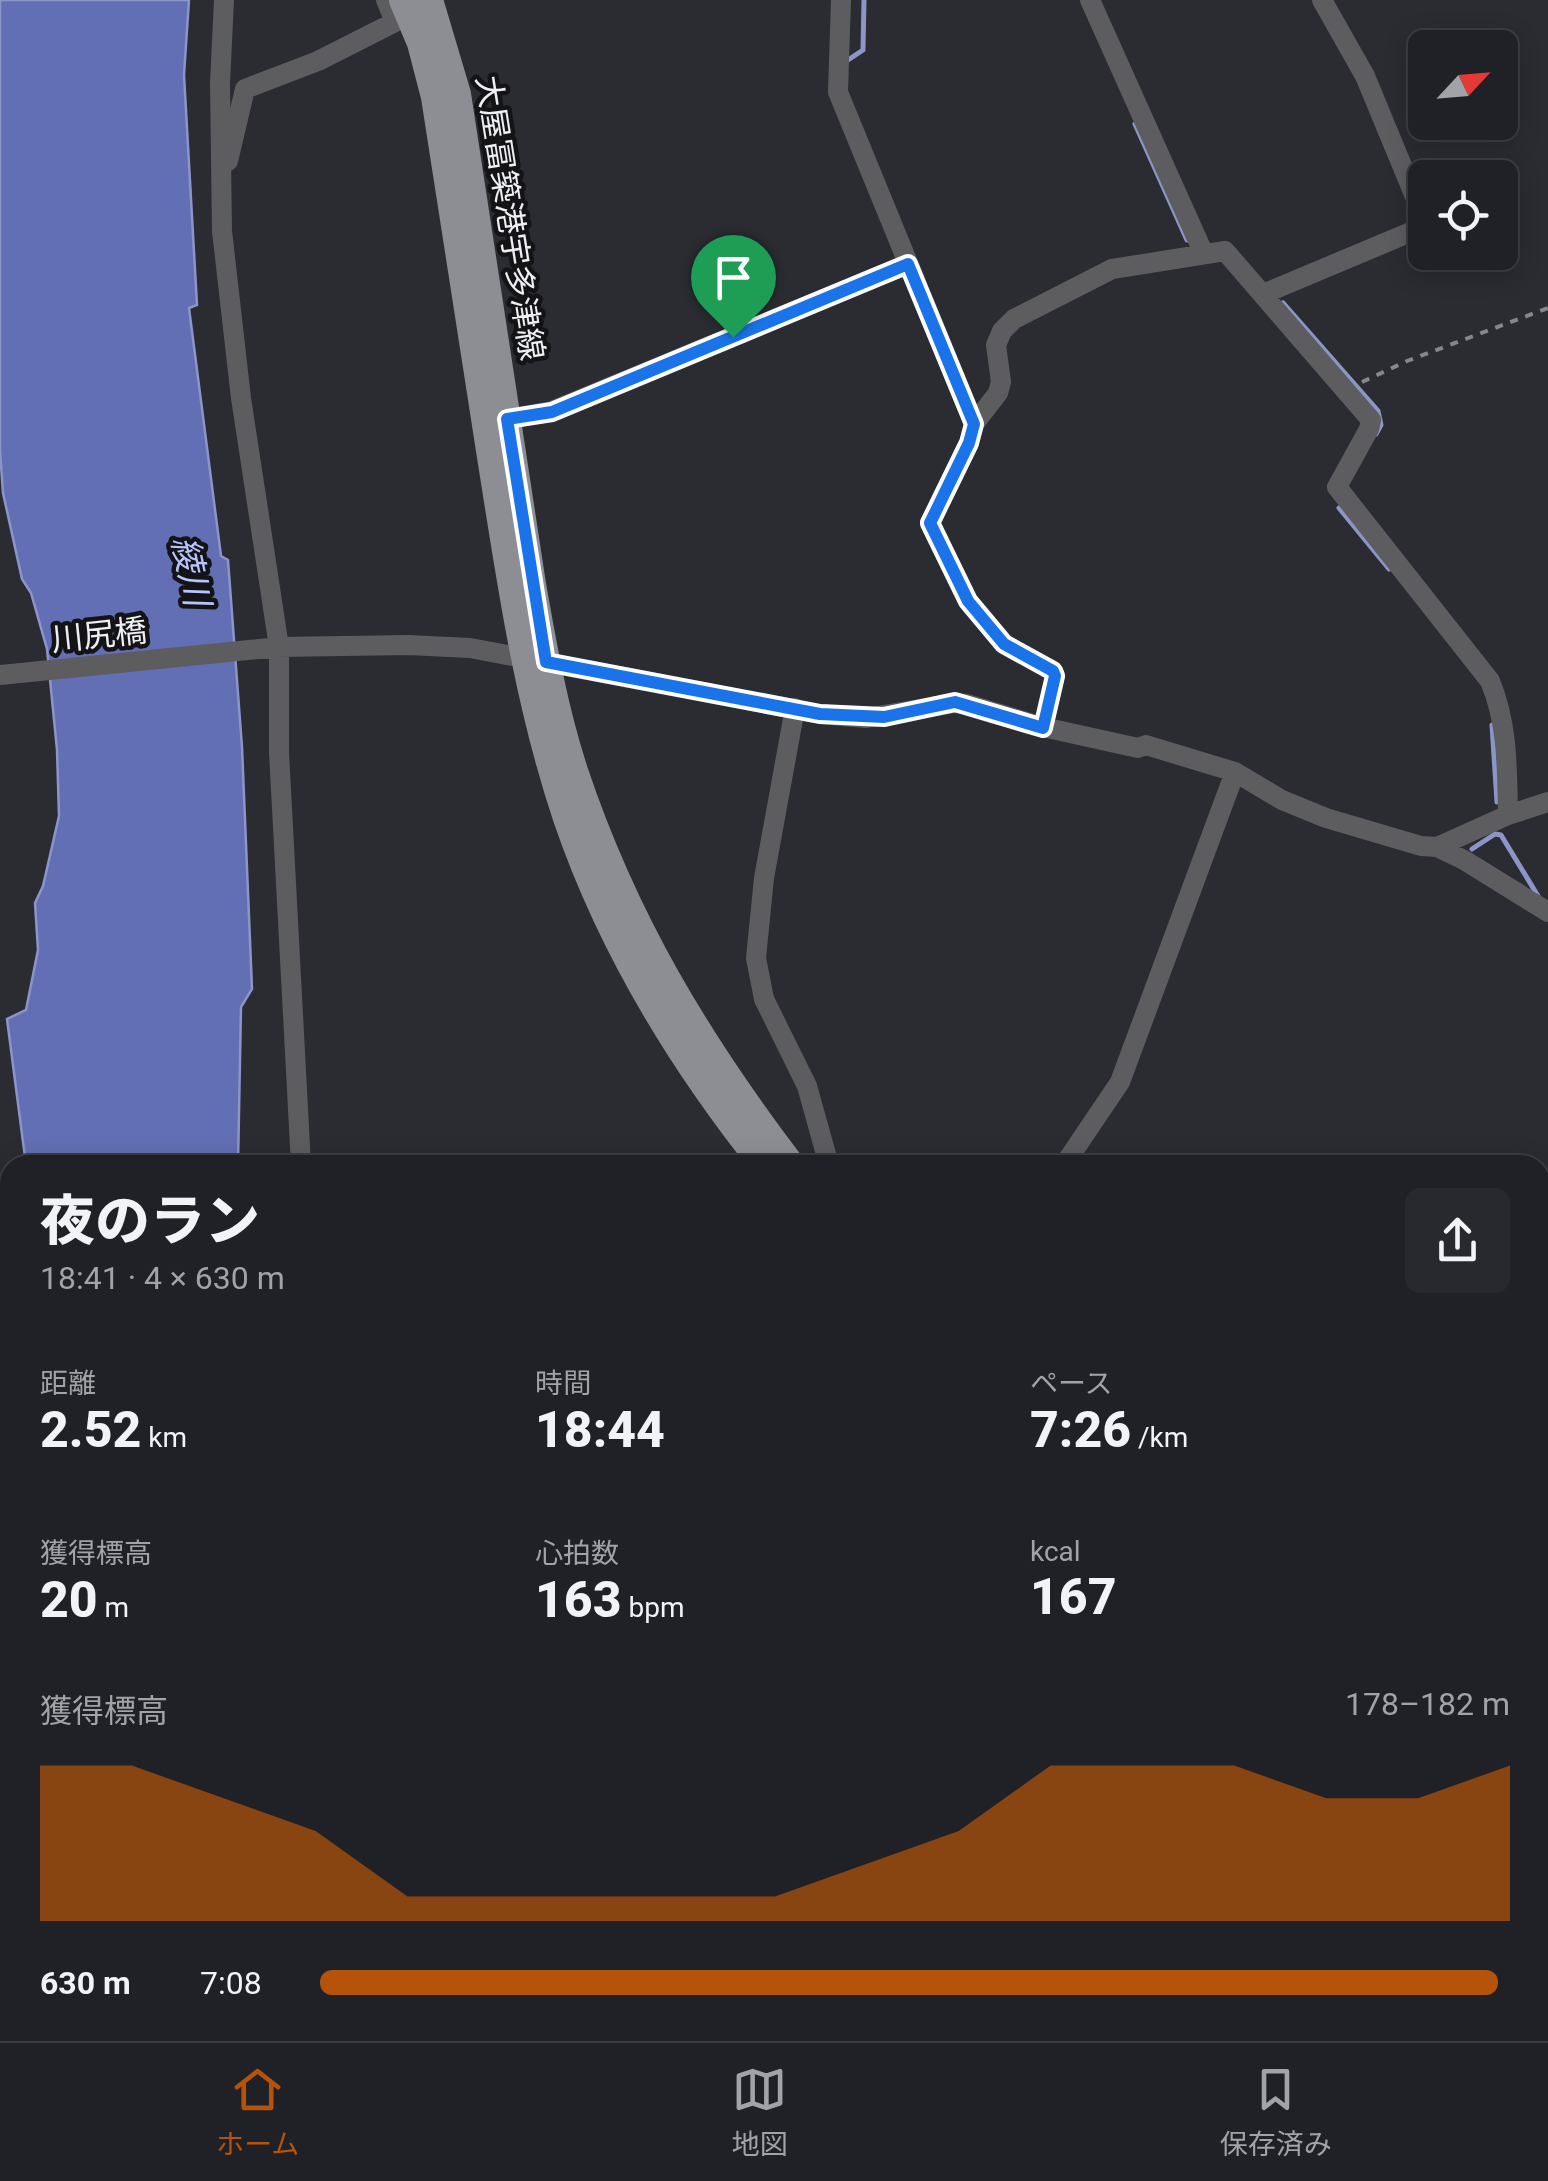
<!DOCTYPE html>
<html lang="ja">
<meta charset="utf-8">
<style>
:root{--surface:#202126;--page:#28292e;--text:#f1f3f6;--muted:#a2a3a7;--line:#3d3e43;--accent:#b45309}
body{margin:0;font-family:Roboto,"Noto Sans JP",sans-serif;background:var(--page);color:var(--text);height:100vh;display:flex;flex-direction:column;font-size:38px;white-space:nowrap}
*{box-sizing:border-box;margin:0}
p{font-size:32px;color:var(--muted)}
.icon{flex:none;width:55px;height:55px;fill:none;stroke:currentColor;stroke-width:2;stroke-linecap:round;stroke-linejoin:round}
.map{position:relative;flex:1;overflow:hidden}
.details{position:absolute;left:0px;top:1155px;width:1550px;height:888px;display:flex;flex-direction:column;background:var(--surface);border-radius:30px 30px 0 0;box-shadow:0 5px 25px #0003,0 0 0 2px var(--line)}
.details>*{flex:none}
.needle{width:65px;rotate:64deg}
.controls{position:absolute;left:1408px;top:30px;display:grid;gap:20px}
.controls a{display:grid;place-items:center;width:110px;height:110px;border-radius:15px;background:var(--surface);box-shadow:0 5px 25px #0003,0 0 0 2px var(--line);font-size:50px}
.pin{position:absolute;display:grid;place-items:center;width:85px;height:85px;color:#fff;margin:-102px -42px;border-radius:50% 50% 50% 0;rotate:-45deg;box-shadow:0 0 10px #0007}
.pin .icon{rotate:45deg}
.round{display:grid;place-items:center;flex:none;width:105px;height:105px;border-radius:15px;background:var(--page)}
.headline{display:flex;align-items:center;justify-content:space-between;height:170px;padding:0 40px}
h1{font-size:55px;font-weight:800;line-height:75px}
.stats{display:grid;grid-template-columns:repeat(3,1fr);gap:15px;height:170px;padding:10px 40px}
.stats div{display:grid;align-content:center}
.stats b{font-size:50px;font-weight:800}
.stats small{font-size:28px;font-weight:400}
.stats p{font-size:28px}
.chart{height:280px;padding:20px 40px}
.chart p{display:flex;justify-content:space-between}
.chart svg{width:100%;height:180px;margin-top:10px;fill:var(--accent);opacity:.7}
ul{padding:0 40px;list-style:none;font-size:32px}
li{display:grid;grid-template-columns:160px 120px 1fr;align-items:center;height:75px}
li i{height:25px;border-radius:12px;background:var(--accent)}
.dock{display:flex;justify-content:space-around;align-items:center;height:140px;border-top:2px solid var(--line);background:var(--surface);font-size:28px;color:var(--muted)}
.dock a{display:grid;justify-items:center;gap:5px}
.dock .selected{color:var(--accent)}
.map>svg:first-child{display:block}
.water{fill:#626fb4;stroke:#8c95c7;stroke-width:2.5}
.lines{fill:none;stroke-linecap:round;stroke-linejoin:round}
.stream{stroke:#8c95c7;stroke-width:5}
.path{stroke:#85878c;stroke-width:4;stroke-dasharray:8 8;stroke-linecap:butt}
.minor{stroke:#5d5d60;stroke-width:20}
.major{stroke:#8c8e94;stroke-width:28}
.route-casing{stroke:#fff;stroke-width:20}
.route{stroke:#1a73e8;stroke-width:12}
.labels{text-anchor:middle;stroke-width:9;stroke-linejoin:round;paint-order:stroke}
.street-label{font-size:32px;fill:#eeeff3;stroke:#141417}
.water-label{font-size:35px;font-style:italic;fill:#b7c4fe;stroke:#141417}
</style>
<div class="map">
<svg width="1548" height="2041" viewBox="0 0 1548 2041">
<rect width="100%" height="100%" fill="#2a2c32"/>
<path class="water" d="M0,0H189L184,75L197,305L189,308L221,556L228,560L242,747L252,989L241,1007L238,1165H26L7,1019L26,1010L38,950L35,903L43,886L59,816L57,750L47,649L31,593L22,579L3,493L0,450Z
M10,1495V2032L129,2033V2041H0V1542Z"/>
<g class="lines">
<path class="stream" d="M848,60L863,50L864,0
M1135,124L1187,240
M1283,303L1378,411L1381,425L1376,434
M1339,508L1389,569
M1492,725L1497,802
M1472,849L1495,834L1501,835L1538,896"/>
<path class="path" d="M1362,382L1407,361L1548,308"/>
<path class="minor" d="M224,0L220,83L222,231L241,398L279,647V752L301,1165
M841,0L838,92L974,424
M1090,0L1203,252
M1322,0L1365,76L1425,221
M228,161L245,89L318,61L395,22L386,0
M1263,294L1425,226
M507,419L552,411L908,264
M0,675L279,647L408,645L470,648L820,714L866,718L955,703L967,704L1043,727L1138,748L1146,745L1235,772L1282,800L1326,818L1421,846L1437,847L1508,815L1548,802
M795,708L764,878L756,958L764,999L807,1086L829,1165
M1043,727L1055,676L1053,671L1004,644L968,601L930,523L969,443L974,424L998,393L1001,382L996,345L1002,331L1014,319L1112,269L1225,251L1371,420L1369,429L1337,487L1490,681C1508,724 1507,769 1508,815
M1437,847L1464,860L1548,912
M1064,1165L1120,1082L1235,772
M1540,1438L1548,1427
M1540,1984L1548,1982
M208,2032L210,2041
M809,2032L810,2041
M1408,2032L1423,2041
M181,2041V2032
M1447,2041L1456,2032"/>
<path class="major" d="M403,0L421,43L435,97C454,219 473,341 492,463C511,583 528,702 567,818C610,944 681,1061 764,1165
M429,0L457,94L532,584C543,647 554,710 574,771C624,920 696,1040 791,1165
M1540,1862L1548,1869
M1540,1897L1548,1905"/>
</g>
<g class="lines">
<g class="route-casing">
<path id="route" d="M908,264L974,424L969,443L930,523L968,601L1004,644L1053,671L1055,676L1043,728L955,702L884,717L820,714L546,662L507,419L552,412Z"/>
</g>
<use href="#route" class="route"/>
</g>
<g class="labels">
<g class="street-label">
<text transform="translate(510 218) rotate(81)" y="11">大屋冨築港宇多津線</text>
<text transform="translate(99 635) rotate(-6)" y="11">川尻橋</text>
</g>
<g class="water-label">
<text transform="translate(191 571) rotate(78)" y="12">綾川</text>
</g>
</g>
</svg>
<div class="controls">
<a><svg class="needle" viewBox="-14 -14 28 28"><path d="M0-13l5 13h-10z" fill="#e53935"/><path d="M0 13l5-13h-10z" fill="#a2a3a7"/></svg></a>
<a><svg class="icon" aria-label="locate" viewBox="0 0 24 24"><circle cx="12" cy="12" r="6"/><path d="M12 2v4M12 18v4M2 12h4M18 12h4"/></svg></a>
</div>
<div class="pin" style="left:733px;top:337px;background:#1e9e55"><svg class="icon" aria-label="arrive" viewBox="0 0 24 24"><path d="M6 21V4h12l-3 4 3 4H6"/></svg></div>
<section class="details">
<div class="headline"><div><h1>夜のラン</h1><p>18:41 · 4 × 630 m</p></div><a class="round"><svg class="icon" aria-label="share" viewBox="0 0 24 24"><path d="M12 15V3M7 8l5-5 5 5M5 13v7h14v-7"/></svg></a></div>
<div class="stats">
<div><p>距離</p><b>2.52<small> km</small></b></div>
<div><p>時間</p><b>18:44</b></div>
<div><p>ペース</p><b>7:26<small> /km</small></b></div>
</div>
<div class="stats">
<div><p>獲得標高</p><b>20<small> m</small></b></div>
<div><p>心拍数</p><b>163<small> bpm</small></b></div>
<div><p>kcal</p><b>167</b></div>
</div>
<div class="chart"><p><span>獲得標高</span>178–182 m</p>
<svg viewBox="0 0 160 44" preserveAspectRatio="none"><path d="M0 44V6L10 6L20 14L30 22L40 38L50 38L60 38L70 38L80 38L90 30L100 22L110 6L120 6L130 6L140 14L150 14L160 6V44z"/></svg>
</div>
<ul>
<li><b>630 m</b>7:08<i style="width:99%"></i></li>
</ul>
</section>
</div>
<nav class="dock">
<a class="selected"><svg class="icon" aria-label="home" viewBox="0 0 24 24"><path d="M3 11l9-7 9 7M6 9v11h12V9"/></svg>ホーム</a>
<a><svg class="icon" aria-label="map" viewBox="0 0 24 24"><path d="M3 6l6-2 6 2 6-2v14l-6 2-6-2-6 2zM9 4v14M15 6v14"/></svg>地図</a>
<a><svg class="icon" aria-label="saved" viewBox="0 0 24 24"><path d="M7 4h10v16l-5-4-5 4z"/></svg>保存済み</a>
</nav>
